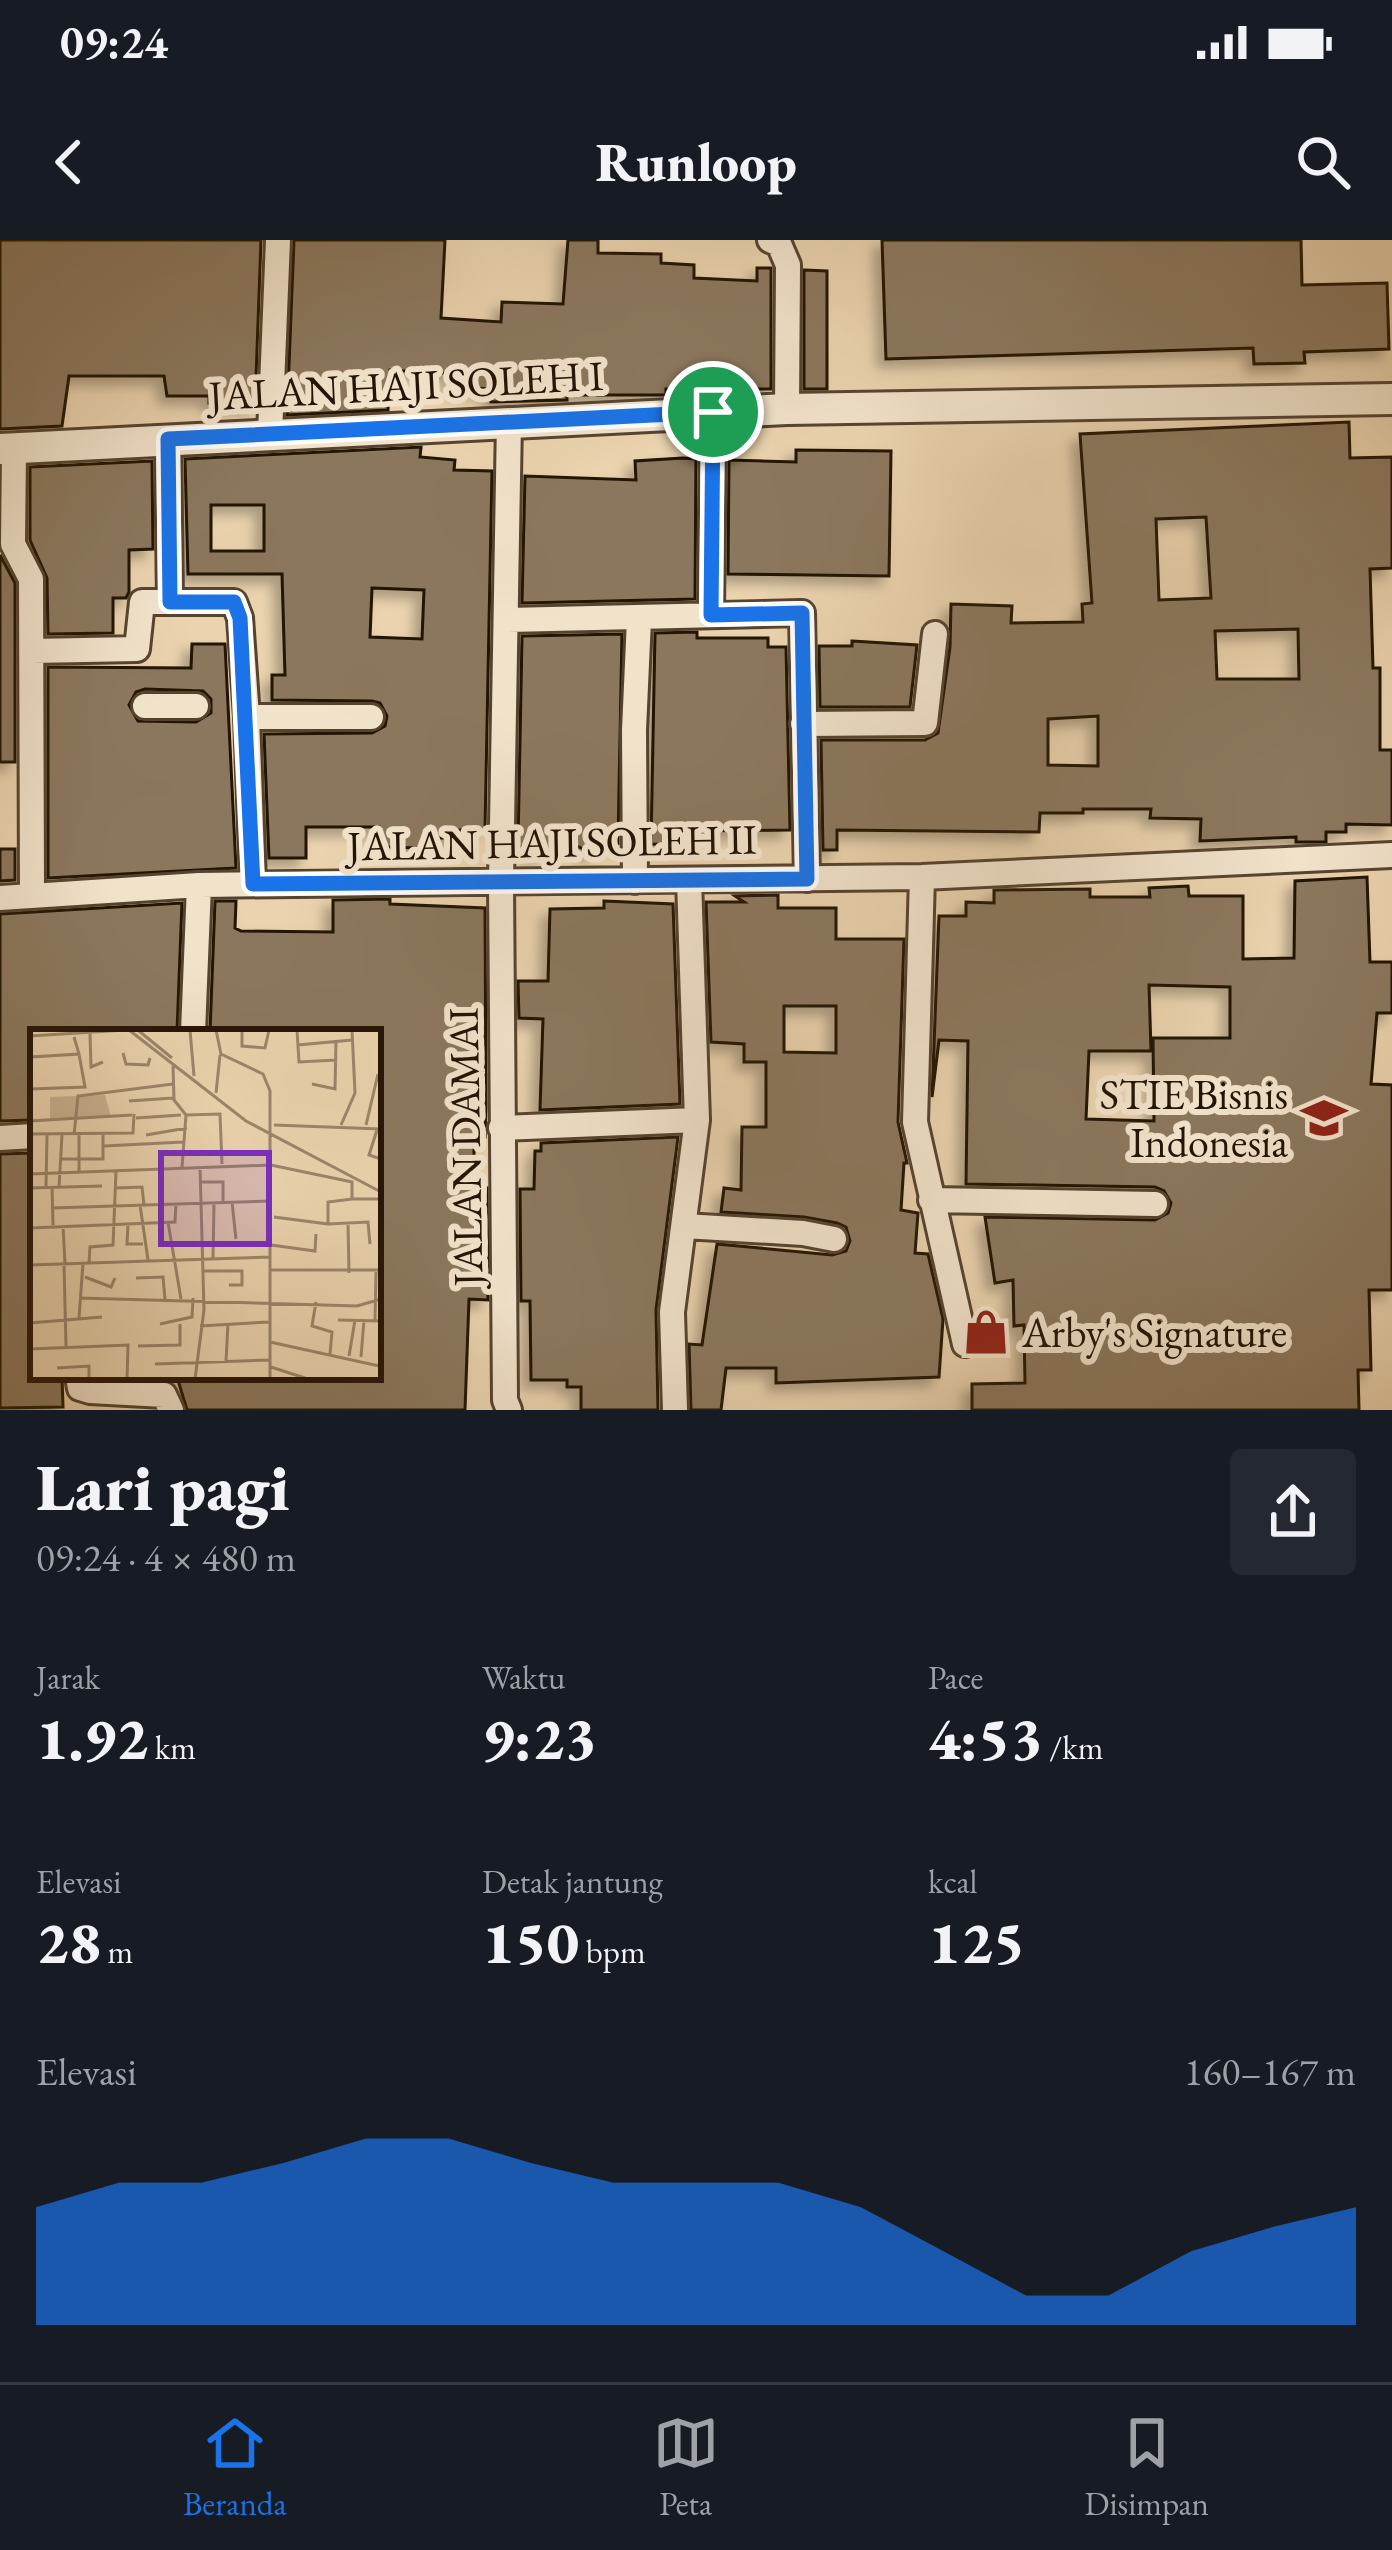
<!DOCTYPE html>
<html lang="id">
<meta charset="utf-8">
<style>
:root{--surface:#171b24;--page:#242831;--text:#f1f3f6;--muted:#9ea1a6;--line:#363941;--accent:#1a73e8}
body{margin:0;font-family:"EB Garamond",serif;background:var(--page);color:var(--text);height:100vh;display:flex;flex-direction:column;font-size:45px;white-space:nowrap}
*{box-sizing:border-box;margin:0}
p{font-size:39px;color:var(--muted)}
.icon{flex:none;width:66px;height:66px;fill:none;stroke:currentColor;stroke-width:2;stroke-linecap:round;stroke-linejoin:round}
.map{position:relative;height:1170px;overflow:hidden}
.drawer{display:flex;flex-direction:column;background:var(--surface);flex:1}
.drawer>*{flex:none}
.pin{position:absolute;display:grid;place-items:center;width:102px;height:102px;color:#fff;margin:-51px;border:6px solid #fff;border-radius:50%;box-shadow:0 3px 12px #0007}
.round{display:grid;place-items:center;flex:none;width:126px;height:126px;border-radius:12px;background:var(--page)}
.summary{display:flex;align-items:center;justify-content:space-between;height:204px;padding:0 36px}
h1{font-size:66px;font-weight:800;line-height:90px}
.metrics{display:grid;grid-template-columns:repeat(3,1fr);gap:18px;height:204px;padding:12px 36px}
.metrics div{display:grid;align-content:center}
.metrics b{font-size:60px;font-weight:800}
.metrics small{font-size:33px;font-weight:400}
.metrics p{font-size:33px}
.chart{height:336px;padding:24px 36px}
.chart p{display:flex;justify-content:space-between}
.chart svg{width:100%;height:216px;margin-top:12px;fill:var(--accent);opacity:.7}
.status{display:flex;justify-content:space-between;align-items:center;height:84px;padding:0 60px;background:var(--surface);direction:ltr}
.status svg{height:33px;fill:currentColor}
header{display:flex;justify-content:space-between;align-items:center;height:156px;padding:0 36px;background:var(--surface);font-size:54px;font-weight:800}
.dock{display:flex;justify-content:space-around;align-items:center;height:168px;border-top:3px solid var(--line);background:var(--surface);font-size:33px;color:var(--muted)}
.dock a{display:grid;justify-items:center;gap:6px}
.dock .current{color:var(--accent)}
.map>svg:first-child{display:block}
.building{fill:#8b775d;stroke:#241305;stroke-width:3;fill-rule:evenodd;filter:url(#shadow)}
.lines{fill:none;stroke-linecap:round;stroke-linejoin:round}
.minor-casing{stroke:#56432f;stroke-width:30}
.tertiary-casing{stroke:#56432f;stroke-width:36}
.minor{stroke:#f1e2ca;stroke-width:24}
.tertiary{stroke:#f1e2ca;stroke-width:30}
.route-casing{stroke:#fff;stroke-width:24}
.route{stroke:#1a73e8;stroke-width:15}
.labels{text-anchor:middle;stroke-width:12;stroke-linejoin:round;paint-order:stroke}
.street-label{font-size:42px;fill:#241305;stroke:#f1e2ca}
.poi-label{font-size:42px;fill:#241305;stroke:#f1e2ca;text-anchor:end}
.inset-road{fill:none;stroke:#9b866a;stroke-width:3}
.view{fill:#7b2cbf;fill-opacity:0.15;stroke:#7b2cbf;stroke-width:6}
.inset-edge{fill:none;stroke:#241305;stroke-width:6}
</style>
<div class="status"><b>09:24</b><svg viewBox="0 0 49 12"><path d="M0 12V9h3v3zM5 12V6h3v6zM10 12V3h3v9zM15 12V0h3v12zM26 1h20v11H26zM47 4h2v5h-2z"/></svg></div>
<header><svg class="icon" aria-label="back" viewBox="0 0 24 24"><path d="M15 5l-7 7 7 7"/></svg>Runloop<svg class="icon" aria-label="search" viewBox="0 0 24 24"><circle cx="10" cy="10" r="6"/><path d="M15 15l6 6"/></svg></header>
<div class="map">
<svg width="1392" height="1170" viewBox="0 0 1392 1170">
<defs>
<filter id="shadow"><feDropShadow dx="-8" dy="8" stdDeviation="6" flood-color="#0004"/></filter>
</defs>
<rect width="100%" height="100%" fill="#ead3ae"/>
<filter id="stains"><feTurbulence type="fractalNoise" baseFrequency=".00167" numOctaves="4"/><feColorMatrix values="0 0 0 0 .2 0 0 0 0 .09 0 0 0 0 .02 0 0 0 .5 -.17"/></filter>
<radialGradient id="worn" r=".72"><stop offset=".6" stop-color="#630" stop-opacity="0"/><stop offset="1" stop-color="#630" stop-opacity=".3"/></radialGradient>
<path class="building" d="M0,0H261L255,165L209,163V156H167L164,136H69L62,186L0,189Z
M294,0H445L441,78L501,82L502,62L563,64L568,0H598V13L661,14V23L694,25V38L757,41V28H771V149H666V155H567V160L491,162V149L453,147L454,134L390,130L388,170L287,175Z
M882,0H1301L1302,45L1387,43L1389,109L1304,112L1305,123L1254,124L1253,108L886,119Z
M804,30L827,31V149H804Z
M1349,182L1350,218L1392,217V328L1370,329L1373,428H1380V510H1392V585L1346,584V592H1326V602H1296V597L1200,601L1201,579L1150,578L1151,569H1083V573H1040L1039,592L837,590V610H823L821,500H925L938,493L950,407L951,364L1012,366L1011,383L1083,382L1082,364L1092,363L1080,194ZM1206,277L1211,358L1159,360L1156,279ZM1298,389L1299,439H1217L1215,391ZM1098,476V526L1048,525V479Z
M421,207L420,217L455,220L454,230L492,231L485,589L460,590V597L422,599V608L379,607V587H306V618H269L264,494L372,493L385,486L387,476L380,463L372,461L272,460V435H285L282,334H188L185,219ZM211,265H264V311H211ZM372,348L424,350L422,399L370,397Z
M796,210L891,211L889,336L728,334L729,220L796,222Z
M683,218L696,219L695,359L522,363L525,236L636,240L635,221Z
M152,221L153,309L129,310V352L126,358H113V393L48,394L47,338L30,300V227Z
M0,315L15,343V522H0Z
M697,392V398H768V407H786L790,590L688,591V605L651,604L655,393Z
M622,394L618,603L603,596L594,614L562,599L556,611L544,605L539,615L518,605L522,396Z
M852,401L917,405L910,467H820L819,406H852Z
M192,404H225L236,628L48,638V427L191,428ZM145,449L203,451L211,459V473L196,482L138,481L129,465L136,452Z
M0,609H15V640L0,641Z
M1367,637L1370,722H1392V773H1377L1371,844L1392,845V1050H1369L1371,1130H1358L1359,1170H972V1144L1025,1143L1024,1085L1014,1086L1013,1040L995,1043L985,977L1155,980L1168,973L1171,963L1164,951L1155,947L966,944L968,801L939,800L932,857L939,676H966V662L994,663V650L1090,649V657H1150L1149,648L1188,646L1189,656H1243V719L1294,718L1295,641ZM1149,745L1230,747V798H1153L1154,881L1086,879L1089,811H1151Z
M778,655V668H836V699H904L898,882L907,923H904L901,970L918,973L915,1013L928,1014L943,1079L939,1137L776,1143V1128H726L721,1170H691L689,1104L702,1105L717,1004L832,1015L846,1011L850,1001L846,987L837,983L804,977L721,972L724,948L741,950L742,887H766V822H744V804L711,802L706,662H744L735,656ZM784,766H836V813L784,812Z
M390,659V664L485,668L486,867L485,897H474V948H487L488,1060L469,1059L465,1170H187L177,1137H378V792H210L215,661H236L235,688L241,691L333,692V660Z
M604,661L673,664L680,864L540,870L543,779L519,778L518,741H548L550,669L604,668Z
M182,663L177,792H33V880L0,881V674Z
M678,897L656,1070L658,1170H581V1147H567V1140H531L530,1061H521L520,949H534L535,911H541V903Z
M33,913V1137H62L63,1167L0,1168V914Z"/>
<g class="lines">
<g class="minor-casing">
<path id="minor" d="M770,0L779,4L788,25L787,169
M509,181L501,643L505,1160L509,1170
M270,194L278,0
M168,199L170,361
M14,208L13,304L31,339L32,655
M711,375L713,172
M508,380L802,373L807,639
M32,411L137,409L142,362H234L240,378L247,477L253,644
M145,466H196
M247,477H371
M803,484L925,483L935,394
M922,637L915,882L965,1104
M635,641L634,490L639,379
M0,658L199,645L922,637L1392,615
M193,792L199,645
M501,888L697,880
M0,898L33,896
M931,960L1155,964
M684,986L803,993L834,999
M78,1137L80,1148L90,1151L164,1155L171,1170
M675,1170L672,1072L697,880L689,640"/>
</g>
<g class="tertiary-casing">
<path id="tertiary" d="M0,209L787,169L1392,159"/>
</g>
<use href="#minor" class="minor"/>
<use href="#tertiary" class="tertiary"/>
</g>
<g class="lines">
<g class="route-casing">
<path id="route" d="M713,172L711,375L802,373L807,639L253,644L240,378L234,362H170L168,199Z"/>
</g>
<use href="#route" class="route"/>
</g>
<defs>
<g id="university-bare" transform="scale(3.6)"><path d="M0-5L7-2L0 1L-7-2ZM-4 1L0 2.5L4 1V4Q0 6-4 4Z" fill="#8f2418" stroke="#f1e2ca" stroke-width="2.5" paint-order="stroke"/></g>
<g id="shop-bare" transform="scale(3.6)"><path d="M-5-2.5h2.3a2.7 3.5 0 0 1 5.4 0H5L5.5 6h-11ZM-1.5-2.5h3a1.5 2.3 0 0 0-3 0Z" fill="#8f2418" stroke="#f1e2ca" stroke-width="2.5" paint-order="stroke"/></g>
</defs>
<g fill-rule="evenodd">
<use href="#university-bare" x="1324" y="878"/>
<use href="#shop-bare" x="986" y="1092"/>
</g>
<g class="labels">
<g class="street-label">
<text transform="translate(406 145) rotate(-3)" y="15">JALAN HAJI SOLEH I</text>
<text transform="translate(552 602) rotate(-1)" y="15">JALAN HAJI SOLEH II</text>
<text transform="translate(465 907) rotate(-91)" y="15">JALAN DAMAI</text>
</g>
<g class="poi-label">
<text x="1288" y="869">STIE Bisnis<tspan x="1288" dy="48">Indonesia</tspan></text>
<text x="1022" y="1107" text-anchor="start">Arby's Signature</text>
</g>
</g>
<g transform="translate(30 789)">
<rect width="351" height="351" fill="#ead3ae"/>
<path d="M75,66L81,88L20,90V68Z" fill="#c8b291"/>
<path class="inset-road" d="M99,1L216,92L351,163M160,1L164,47M186,1L191,25L233,45L240,62V350M212,1V17L235,19L239,1M267,1L269,33L307,31M109,2L142,29M60,5L61,38L73,33M0,7L96,1M268,16L322,11M93,24L96,35L118,36L120,29M0,28L49,25L44,8M143,37L144,71L156,86L152,138M282,55L305,60L306,13M0,60L55,58L49,25M186,64L190,26M99,72L143,69M156,86L190,85L192,135M106,89L151,86M0,92L102,86M244,96L351,100M311,96L325,64L322,1M336,96L348,45M347,101L339,126L351,130M0,105L103,104L104,85M44,106L48,67L143,55M116,106L157,99M74,117L153,113M30,130H73V105M49,144V106M0,145L241,136L322,153V170H351M170,153H193V173M16,158L17,106M22,158L23,196M29,158L32,106M0,159L72,157M86,159L112,158L114,176M202,173L206,210M110,176L118,231M22,179L240,172M244,188L298,195V173L322,170M138,193L151,270M318,194L319,244M98,195L97,215H113M298,195L338,193L340,215M33,197L35,235M0,199L145,193L146,174M241,216L285,222L286,205M183,229L184,174M59,234L60,218L83,216L86,143M34,235L36,317M0,236L241,228M241,241H351M174,242H212V256H199M55,248L81,258L85,249M106,249L133,248L135,270M49,269L327,277L351,270M286,273L282,297L302,303L300,325M49,289L53,234M308,291L351,292M345,292L346,243M0,294L72,288M130,295L162,288L163,269M170,297L239,293M240,313L349,337L351,326M108,317L150,316V295M0,320L98,316L97,350M319,327L325,291M331,328L334,291M196,332L198,294M125,335L239,331M241,338L278,350M27,339L59,337V350M165,350L174,281L170,138"/>
<path class="view" d="M131,124H239V215H131Z"/>
<rect width="351" height="351" class="inset-edge"/>
</g>
<rect width="100%" height="100%" filter="url(#stains)"/>
<rect width="100%" height="100%" fill="url(#worn)"/>
</svg>
<div class="pin" style="left:713px;top:172px;background:#1e9e55"><svg class="icon" aria-label="arrive" viewBox="0 0 24 24"><path d="M6 21V4h12l-3 4 3 4H6"/></svg></div>
</div>
<section class="drawer">
<div class="summary"><div><h1>Lari pagi</h1><p>09:24 · 4 × 480 m</p></div><a class="round"><svg class="icon" aria-label="share" viewBox="0 0 24 24"><path d="M12 15V3M7 8l5-5 5 5M5 13v7h14v-7"/></svg></a></div>
<div class="metrics">
<div><p>Jarak</p><b>1.92<small> km</small></b></div>
<div><p>Waktu</p><b>9:23</b></div>
<div><p>Pace</p><b>4:53<small> /km</small></b></div>
</div>
<div class="metrics">
<div><p>Elevasi</p><b>28<small> m</small></b></div>
<div><p>Detak jantung</p><b>150<small> bpm</small></b></div>
<div><p>kcal</p><b>125</b></div>
</div>
<div class="chart"><p><span>Elevasi</span>160–167 m</p>
<svg viewBox="0 0 160 44" preserveAspectRatio="none"><path d="M0 44V20L10 15L20 15L30 11L40 6L50 6L60 11L70 15L80 15L90 15L100 20L110 29L120 38L130 38L140 29L150 24L160 20V44z"/></svg>
</div>
</section>
<nav class="dock">
<a class="current"><svg class="icon" aria-label="home" viewBox="0 0 24 24"><path d="M3 11l9-7 9 7M6 9v11h12V9"/></svg>Beranda</a>
<a><svg class="icon" aria-label="map" viewBox="0 0 24 24"><path d="M3 6l6-2 6 2 6-2v14l-6 2-6-2-6 2zM9 4v14M15 6v14"/></svg>Peta</a>
<a><svg class="icon" aria-label="saved" viewBox="0 0 24 24"><path d="M7 4h10v16l-5-4-5 4z"/></svg>Disimpan</a>
</nav>
